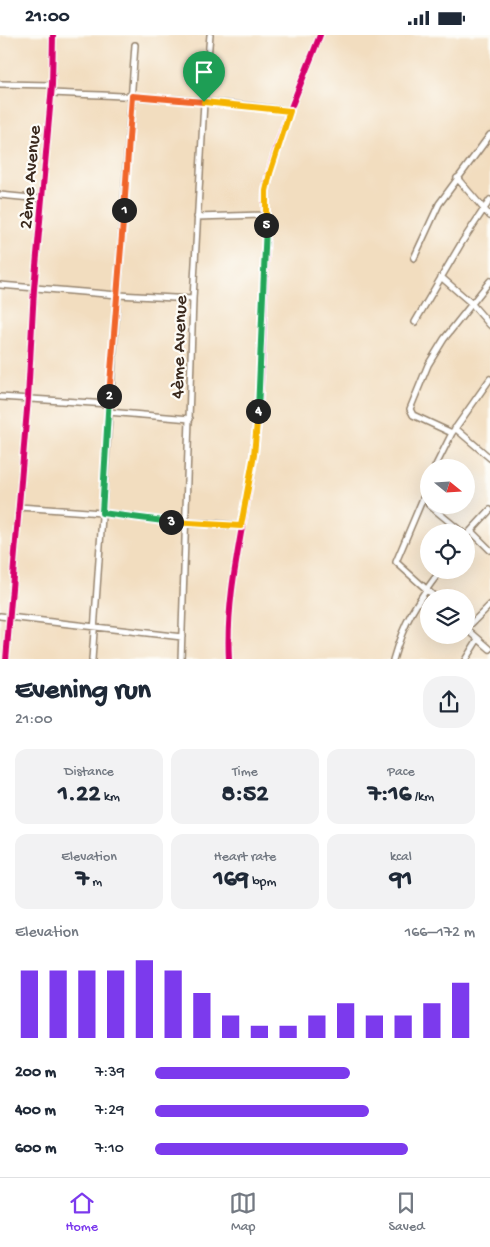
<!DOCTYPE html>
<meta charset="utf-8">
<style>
:root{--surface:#fff;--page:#f2f2f3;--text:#1f2937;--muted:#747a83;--line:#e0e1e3;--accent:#7c3aed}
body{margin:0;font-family:"Gochi Hand",sans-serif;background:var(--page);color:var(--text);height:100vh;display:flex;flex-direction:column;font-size:19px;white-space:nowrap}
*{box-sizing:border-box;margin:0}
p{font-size:16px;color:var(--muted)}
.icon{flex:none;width:28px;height:28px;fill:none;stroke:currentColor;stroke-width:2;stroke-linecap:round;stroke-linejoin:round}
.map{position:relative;height:624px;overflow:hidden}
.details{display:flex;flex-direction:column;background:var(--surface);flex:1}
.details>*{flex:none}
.needle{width:32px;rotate:108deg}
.buttons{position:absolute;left:420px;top:424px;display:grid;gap:10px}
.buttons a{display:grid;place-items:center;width:55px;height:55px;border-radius:50%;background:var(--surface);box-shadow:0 5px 20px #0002;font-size:25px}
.pin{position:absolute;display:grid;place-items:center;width:42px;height:42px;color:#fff;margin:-51px -21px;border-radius:50% 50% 50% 0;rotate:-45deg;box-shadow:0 0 5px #0007}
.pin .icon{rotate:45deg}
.km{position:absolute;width:25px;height:25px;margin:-12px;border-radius:50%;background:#222;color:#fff;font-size:14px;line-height:25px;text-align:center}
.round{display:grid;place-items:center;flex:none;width:52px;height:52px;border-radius:20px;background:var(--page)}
.overview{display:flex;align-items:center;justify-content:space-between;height:85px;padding:0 15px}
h1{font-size:28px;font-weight:700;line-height:38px}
.figures{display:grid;grid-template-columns:repeat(3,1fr);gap:8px;height:85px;padding:5px 15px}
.figures div{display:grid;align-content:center;border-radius:12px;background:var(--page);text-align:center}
.figures b{font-size:25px;font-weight:700}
.figures small{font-size:14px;font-weight:400}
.figures p{font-size:14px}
.chart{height:140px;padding:10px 15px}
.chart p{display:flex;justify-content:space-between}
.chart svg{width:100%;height:90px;margin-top:5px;stroke:var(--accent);stroke-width:6}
ul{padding:0 15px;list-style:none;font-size:16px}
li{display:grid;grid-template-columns:80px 60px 1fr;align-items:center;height:38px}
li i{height:12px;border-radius:6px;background:var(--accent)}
.status{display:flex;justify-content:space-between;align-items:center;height:35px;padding:0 25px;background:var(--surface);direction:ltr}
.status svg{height:14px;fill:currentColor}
.dock{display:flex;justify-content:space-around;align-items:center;height:70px;border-top:1px solid var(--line);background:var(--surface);font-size:14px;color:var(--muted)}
.dock a{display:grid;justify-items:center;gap:2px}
.dock .selected{color:var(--accent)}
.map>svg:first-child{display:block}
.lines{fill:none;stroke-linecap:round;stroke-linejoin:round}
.street-casing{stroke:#96846e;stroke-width:8}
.street{stroke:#fff;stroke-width:5}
.cycleway-casing{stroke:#fdfcf7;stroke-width:9}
.cycleway{stroke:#d6006c;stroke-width:6}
.split-1-casing{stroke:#fff;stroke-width:10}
.split-2-casing{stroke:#fff;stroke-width:10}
.split-3-casing{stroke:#fff;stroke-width:10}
.split-4-casing{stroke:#fff;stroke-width:10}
.split-5-casing{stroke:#fff;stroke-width:10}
.split-6-casing{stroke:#fff;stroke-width:10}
.split-1{stroke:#f0652b;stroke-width:6}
.split-2{stroke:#f0652b;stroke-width:6}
.split-3{stroke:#22a559;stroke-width:6}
.split-4{stroke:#f5b400;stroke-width:6}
.split-5{stroke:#22a559;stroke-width:6}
.split-6{stroke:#f5b400;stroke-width:6}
.labels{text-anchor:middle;stroke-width:4.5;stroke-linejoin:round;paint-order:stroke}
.street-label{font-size:19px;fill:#3b2a1e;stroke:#fdfcf7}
</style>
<div class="status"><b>21:00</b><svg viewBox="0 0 49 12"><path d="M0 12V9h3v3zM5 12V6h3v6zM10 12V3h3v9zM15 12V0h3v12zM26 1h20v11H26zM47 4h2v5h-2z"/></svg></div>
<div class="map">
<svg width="490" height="625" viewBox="0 0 490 625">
<rect width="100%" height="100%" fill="#fdfcf7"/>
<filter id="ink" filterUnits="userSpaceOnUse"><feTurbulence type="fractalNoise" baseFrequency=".02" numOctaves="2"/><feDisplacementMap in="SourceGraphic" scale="10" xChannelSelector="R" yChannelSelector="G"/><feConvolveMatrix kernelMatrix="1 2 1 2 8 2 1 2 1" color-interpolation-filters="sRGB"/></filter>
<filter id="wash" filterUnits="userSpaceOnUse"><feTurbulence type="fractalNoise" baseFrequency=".0096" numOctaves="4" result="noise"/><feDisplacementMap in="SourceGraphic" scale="20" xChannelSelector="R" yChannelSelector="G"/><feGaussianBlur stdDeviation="1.12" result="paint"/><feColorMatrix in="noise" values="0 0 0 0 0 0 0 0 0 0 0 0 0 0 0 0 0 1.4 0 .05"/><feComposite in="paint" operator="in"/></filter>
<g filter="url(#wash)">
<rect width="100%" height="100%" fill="#f2ddbf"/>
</g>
<g filter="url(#ink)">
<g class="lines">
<g class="street-casing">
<path id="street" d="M0,49L52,50
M51,58C131,61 211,65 290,76
M457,143L490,181
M0,160L41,164
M197,182L266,180
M414,223L439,169L490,100
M441,242L471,268L490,290
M0,250L118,260L193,264
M415,287L462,207L490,165
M0,362L108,369
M108,377L190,384
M455,393L490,423
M452,398L413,380L410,374L428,330L444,304L490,246
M435,432L452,398L490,344
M429,449L396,527L435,562
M429,470L463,498
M19,472L102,478L187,489L212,488L241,491
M471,496L490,515
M466,501L490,475
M0,581L182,602
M466,593L490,614
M467,593L490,570
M6,625L28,363L34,254L52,50L53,0
M92,625L135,10
M181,625L193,264L204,67L210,0
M229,625C225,555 246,486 254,418C263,351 263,282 266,214C267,194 263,173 266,153C274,106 303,46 320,0
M393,625C404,586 417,566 441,535
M465,625L478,604"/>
</g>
<use href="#street" class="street"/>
<g class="cycleway-casing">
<path id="cycleway" d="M6,625L28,363L34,254L52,50L53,0
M229,625C225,555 246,486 254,418C263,351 263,282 266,214C267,194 263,173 266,153C274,106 303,46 320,0"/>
</g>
<use href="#cycleway" class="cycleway"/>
</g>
</g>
<g class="lines" filter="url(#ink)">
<g class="split-1-casing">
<path id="split-1" d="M124,175L132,61L204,67"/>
</g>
<g class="split-2-casing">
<path id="split-2" d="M109,361L124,175"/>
</g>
<g class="split-3-casing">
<path id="split-3" d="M109,361L102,478L171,487"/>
</g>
<g class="split-4-casing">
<path id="split-4" d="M171,487L241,491L254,420L258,376"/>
</g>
<g class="split-5-casing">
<path id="split-5" d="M258,376L266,190"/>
</g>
<g class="split-6-casing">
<path id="split-6" d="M204,67L290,76L270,138L266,156V190"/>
</g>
<use href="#split-1" class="split-1"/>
<use href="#split-2" class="split-2"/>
<use href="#split-3" class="split-3"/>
<use href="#split-4" class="split-4"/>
<use href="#split-5" class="split-5"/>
<use href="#split-6" class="split-6"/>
</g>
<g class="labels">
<g class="street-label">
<text transform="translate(28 142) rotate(-85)" y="7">2ème Avenue</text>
<text transform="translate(177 312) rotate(-88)" y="7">4ème Avenue</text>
</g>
</g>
</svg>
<div class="buttons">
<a><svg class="needle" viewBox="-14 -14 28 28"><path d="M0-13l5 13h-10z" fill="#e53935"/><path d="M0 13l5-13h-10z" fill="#747a83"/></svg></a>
<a><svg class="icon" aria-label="locate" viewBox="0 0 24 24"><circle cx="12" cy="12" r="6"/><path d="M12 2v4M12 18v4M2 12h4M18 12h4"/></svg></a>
<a><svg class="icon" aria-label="layers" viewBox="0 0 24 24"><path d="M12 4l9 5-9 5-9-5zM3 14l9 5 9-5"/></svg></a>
</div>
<div class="pin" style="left:204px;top:67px;background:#1e9e55"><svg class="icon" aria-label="arrive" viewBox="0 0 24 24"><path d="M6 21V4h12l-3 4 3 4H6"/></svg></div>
<b class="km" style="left:124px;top:175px">1</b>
<b class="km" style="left:109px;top:361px">2</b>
<b class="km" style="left:171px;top:487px">3</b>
<b class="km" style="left:258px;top:376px">4</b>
<b class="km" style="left:266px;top:190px">5</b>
</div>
<section class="details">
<div class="overview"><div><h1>Evening run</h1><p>21:00</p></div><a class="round"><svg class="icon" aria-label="share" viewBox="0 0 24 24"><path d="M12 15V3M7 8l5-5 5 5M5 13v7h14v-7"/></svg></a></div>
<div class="figures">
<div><p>Distance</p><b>1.22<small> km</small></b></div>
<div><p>Time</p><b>8:52</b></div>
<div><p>Pace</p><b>7:16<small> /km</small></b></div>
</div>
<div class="figures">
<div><p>Elevation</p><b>7<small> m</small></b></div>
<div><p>Heart rate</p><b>169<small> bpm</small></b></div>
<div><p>kcal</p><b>91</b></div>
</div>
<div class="chart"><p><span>Elevation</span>166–172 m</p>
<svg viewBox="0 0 160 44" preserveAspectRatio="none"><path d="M5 44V11M15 44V11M25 44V11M35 44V11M45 44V6M55 44V11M65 44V22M75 44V33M85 44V38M95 44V38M105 44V33M115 44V27M125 44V33M135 44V33M145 44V27M155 44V17"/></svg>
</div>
<ul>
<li><b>200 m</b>7:39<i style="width:61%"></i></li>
<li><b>400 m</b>7:29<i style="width:67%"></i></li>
<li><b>600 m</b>7:10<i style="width:79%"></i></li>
</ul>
</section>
<nav class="dock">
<a class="selected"><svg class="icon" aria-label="home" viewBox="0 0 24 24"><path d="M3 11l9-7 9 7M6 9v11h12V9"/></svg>Home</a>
<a><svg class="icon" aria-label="map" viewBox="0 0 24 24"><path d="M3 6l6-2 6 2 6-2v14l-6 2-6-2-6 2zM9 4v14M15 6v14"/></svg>Map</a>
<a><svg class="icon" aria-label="saved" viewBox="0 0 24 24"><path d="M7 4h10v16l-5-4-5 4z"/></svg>Saved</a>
</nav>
